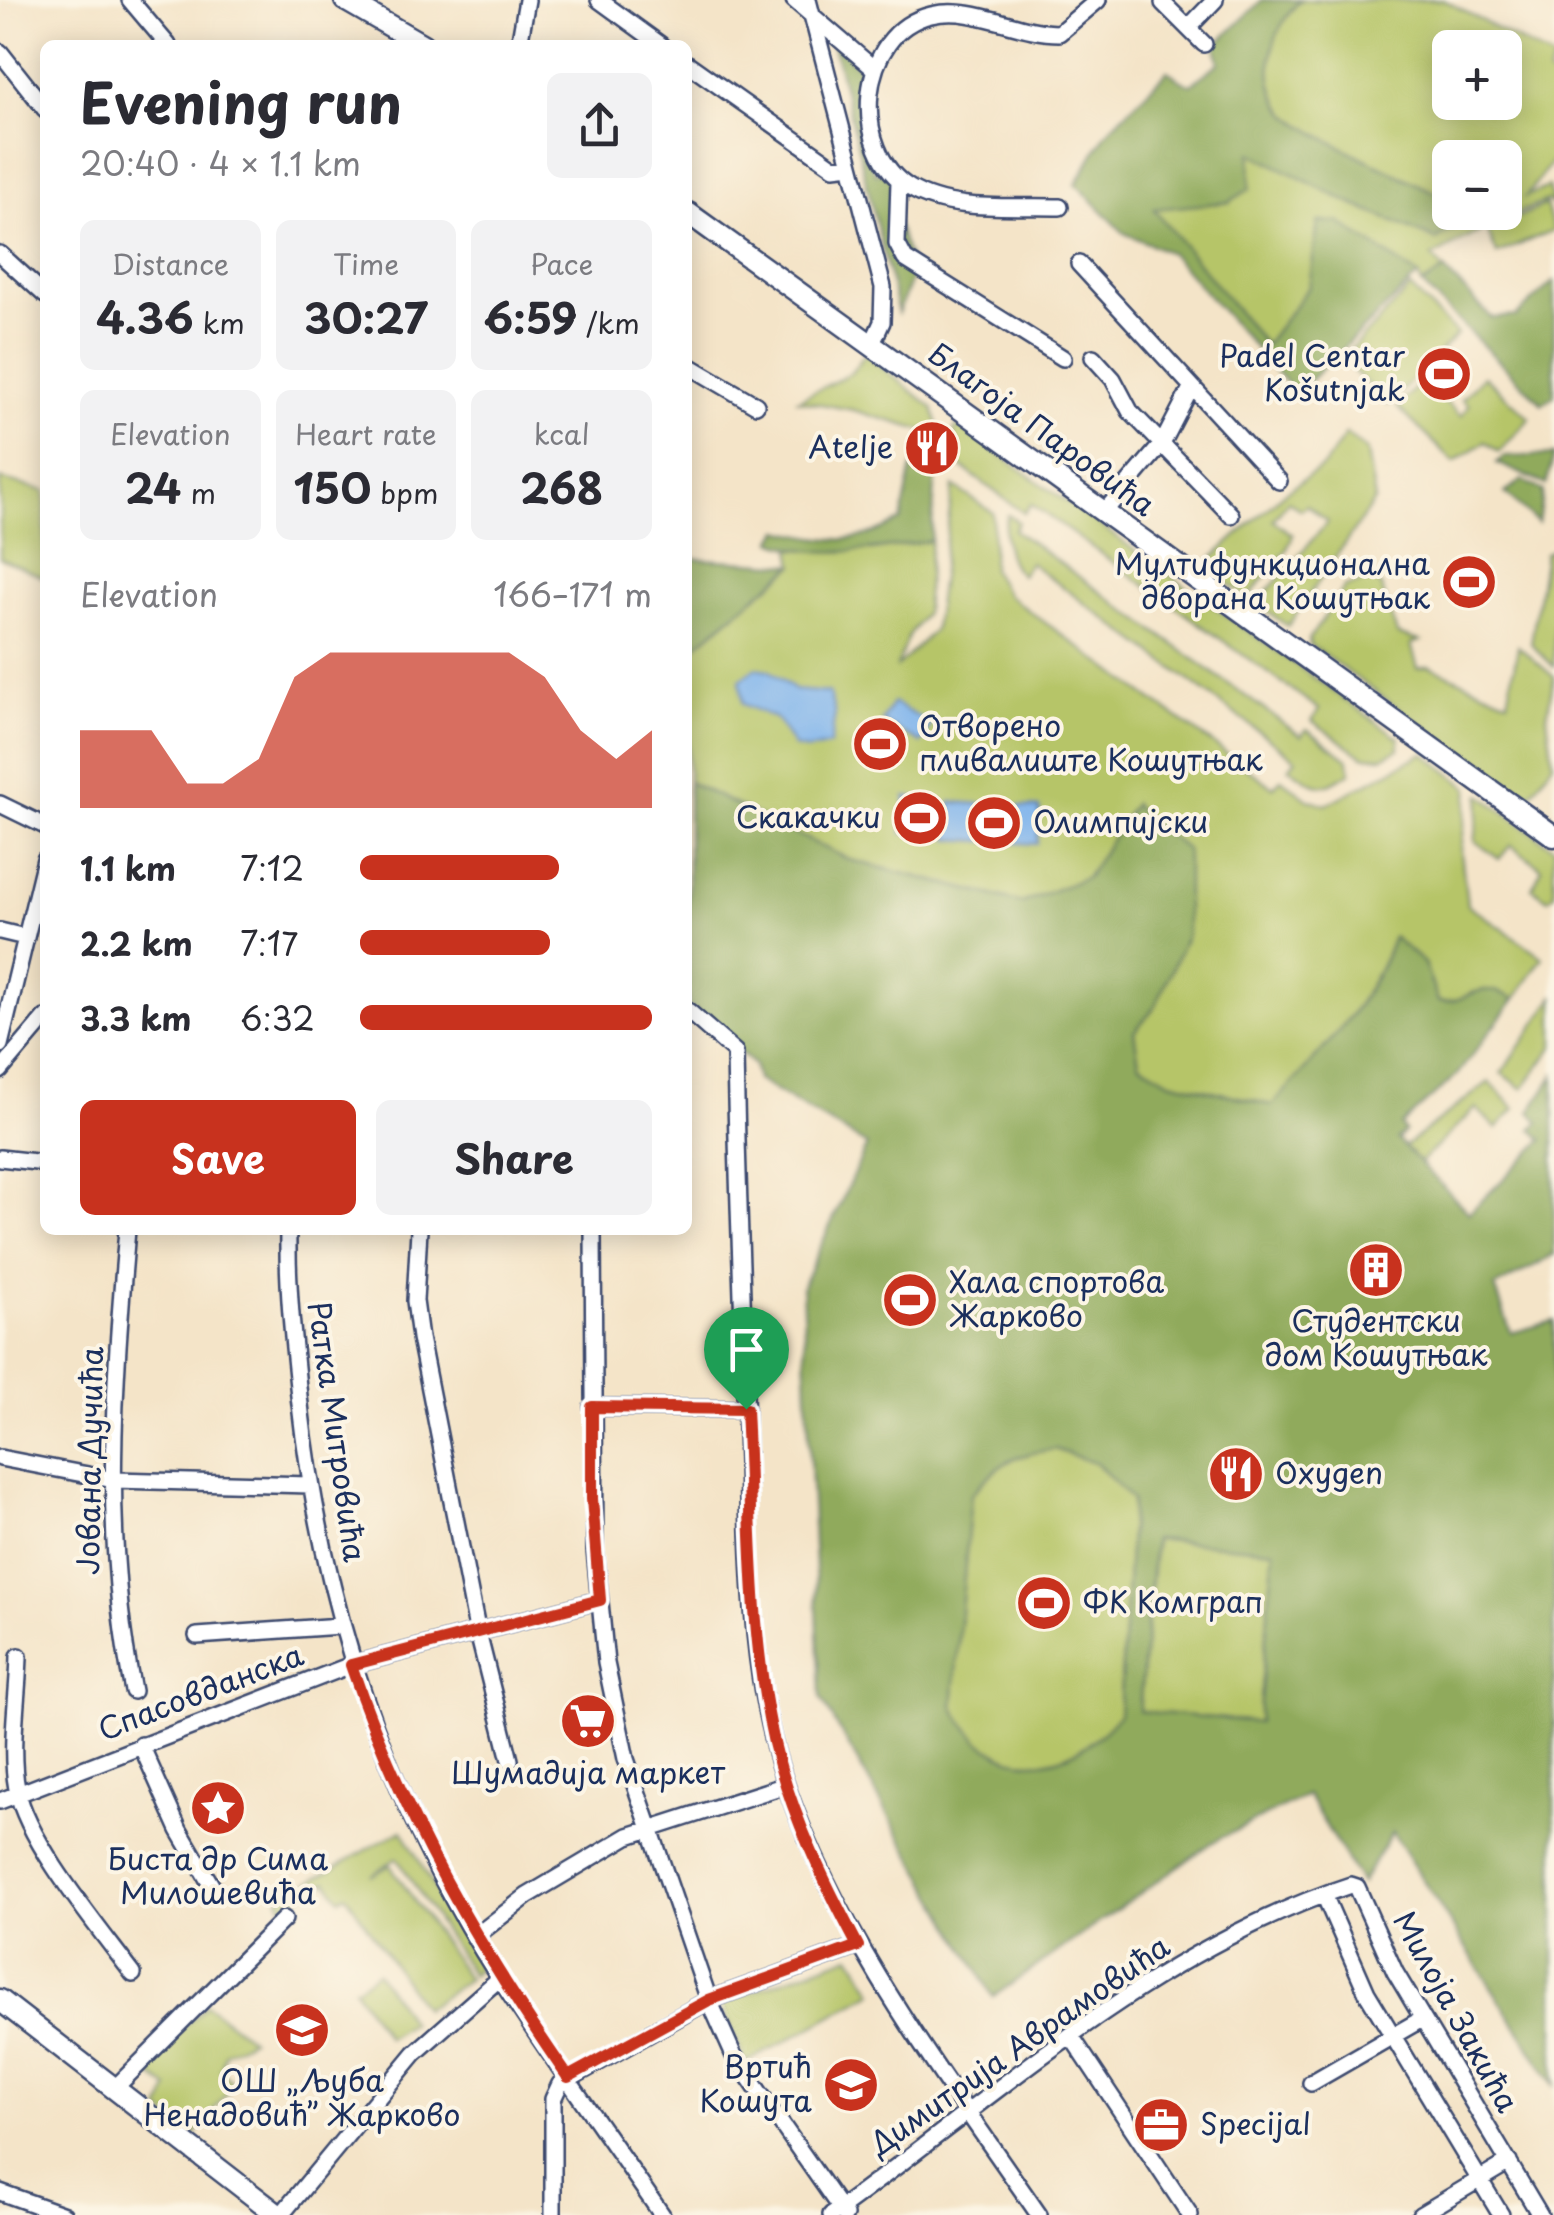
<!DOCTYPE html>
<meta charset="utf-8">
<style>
:root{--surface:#fff;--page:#f2f2f3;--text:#2b2b33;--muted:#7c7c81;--accent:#c8321e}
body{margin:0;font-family:"Playpen Sans",sans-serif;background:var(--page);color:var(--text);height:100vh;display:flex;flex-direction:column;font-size:38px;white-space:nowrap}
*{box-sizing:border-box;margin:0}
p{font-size:32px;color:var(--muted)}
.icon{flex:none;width:55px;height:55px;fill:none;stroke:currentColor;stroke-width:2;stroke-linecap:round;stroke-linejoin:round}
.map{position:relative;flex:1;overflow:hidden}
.panel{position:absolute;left:40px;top:40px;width:652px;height:1195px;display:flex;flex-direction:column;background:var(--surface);border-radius:15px;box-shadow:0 5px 25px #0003}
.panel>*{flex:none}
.tools{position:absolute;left:1432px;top:30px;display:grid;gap:20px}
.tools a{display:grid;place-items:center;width:90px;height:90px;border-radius:15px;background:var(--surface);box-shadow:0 5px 25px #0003;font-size:50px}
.pin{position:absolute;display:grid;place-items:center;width:85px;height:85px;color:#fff;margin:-102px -42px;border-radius:50% 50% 50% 0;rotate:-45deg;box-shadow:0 0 10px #0007}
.pin .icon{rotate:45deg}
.round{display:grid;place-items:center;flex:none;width:105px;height:105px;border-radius:15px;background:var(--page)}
.head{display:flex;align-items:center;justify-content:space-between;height:170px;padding:0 40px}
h1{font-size:55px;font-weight:700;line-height:75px}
.stats{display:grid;grid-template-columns:repeat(3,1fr);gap:15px;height:170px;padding:10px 40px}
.stats div{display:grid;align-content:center;border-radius:15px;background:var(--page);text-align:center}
.stats b{font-size:42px;font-weight:700}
.stats small{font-size:28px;font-weight:400}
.stats p{font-size:28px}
.chart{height:280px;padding:20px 40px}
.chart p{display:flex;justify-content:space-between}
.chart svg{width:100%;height:180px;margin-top:10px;fill:var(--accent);opacity:.7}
.primary-button{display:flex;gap:20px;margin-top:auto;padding:20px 40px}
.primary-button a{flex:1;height:115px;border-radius:15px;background:var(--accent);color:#fff;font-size:40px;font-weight:700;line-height:115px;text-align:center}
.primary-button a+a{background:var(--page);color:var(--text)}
ul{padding:0 40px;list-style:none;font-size:32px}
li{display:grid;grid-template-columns:160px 120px 1fr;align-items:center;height:75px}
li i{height:25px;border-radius:12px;background:var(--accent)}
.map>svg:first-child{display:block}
.green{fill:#b6c568;stroke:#687a63;stroke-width:2.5;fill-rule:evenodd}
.forest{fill:#90aa5c;stroke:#566c5d;stroke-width:2.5;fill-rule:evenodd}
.water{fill:#7eb3ec;stroke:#4c71a5;stroke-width:2.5}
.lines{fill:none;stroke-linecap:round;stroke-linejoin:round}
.minor-casing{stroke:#3c4a6e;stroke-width:20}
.major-casing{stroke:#3c4a6e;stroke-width:25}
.minor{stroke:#fff;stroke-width:15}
.major{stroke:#fff;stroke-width:20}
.route-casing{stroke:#fff;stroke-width:20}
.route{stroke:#c8321e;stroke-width:12}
.labels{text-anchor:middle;stroke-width:8;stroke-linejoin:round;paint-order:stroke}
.poi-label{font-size:30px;fill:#1b2f5e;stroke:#fcf5e5;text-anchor:start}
.street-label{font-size:30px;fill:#1b2f5e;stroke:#fcf5e5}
</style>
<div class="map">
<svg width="1554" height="2215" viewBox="0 0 1554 2215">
<rect width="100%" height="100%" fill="#fcf5e5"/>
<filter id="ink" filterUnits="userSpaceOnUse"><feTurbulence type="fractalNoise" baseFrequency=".01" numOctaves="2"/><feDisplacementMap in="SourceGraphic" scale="20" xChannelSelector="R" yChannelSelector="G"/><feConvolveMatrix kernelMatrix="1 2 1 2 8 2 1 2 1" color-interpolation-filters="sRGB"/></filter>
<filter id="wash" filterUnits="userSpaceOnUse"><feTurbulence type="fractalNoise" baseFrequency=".0048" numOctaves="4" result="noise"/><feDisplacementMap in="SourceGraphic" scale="40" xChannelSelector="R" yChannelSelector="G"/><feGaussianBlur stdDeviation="2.25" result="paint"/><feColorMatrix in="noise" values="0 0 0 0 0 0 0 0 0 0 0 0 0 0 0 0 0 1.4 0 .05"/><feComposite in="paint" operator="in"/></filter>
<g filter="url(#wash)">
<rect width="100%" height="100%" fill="#f4e4c8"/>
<path class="green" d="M1301,0H1444L1554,60L1548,74L1554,77V159L1526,196L1548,187L1554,205L1548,201L1507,217L1432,257L1444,270L1422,285L1418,276L1309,287L1265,345L1153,208L1230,202L1250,152L1350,203L1436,239L1477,213L1505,212V158H1450V200C1418,183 1305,134 1286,112C1258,79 1271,27 1301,0ZM1450,48H1505V102H1450Z
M1546,205L1554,230L1497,254L1487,230Z
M1410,288L1457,334L1388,405L1342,359Z
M865,354L933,408L941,436L853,410L798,400L851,373Z
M1484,376L1530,418L1499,452L1485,442L1454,462L1397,407L1422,381L1461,416L1469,405L1462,399Z
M960,426L1399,738V749L1383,757L1363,756L1312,721L1319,709L1031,504L1024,513L956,463L954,430Z
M1346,434L1367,452L1375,500L1288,626L1256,604L1328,522L1307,505L1301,510L1288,501L1273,520L1293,535L1286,551L1248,598L1204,566L1285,492L1324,466Z
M0,479L45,491V578L0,558Z
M953,486L993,513L992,570L1007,595L1273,787L1281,779L1308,799L1326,805L1424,753L1469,788L1461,851L1467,904L1543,957L1515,999C1470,976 1473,1005 1438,1001L1424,963L1393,937C1370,1003 1318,1056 1272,1106L1170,1081L1139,1063L1134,1032L1156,1005L1133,805L1087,878L1022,903L850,860L688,782V652L794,566L791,549L873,550L931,541L925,613L909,635L896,668L934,630Z
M1008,515L1018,522L1014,530L1301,736L1307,729L1348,759L1351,772C1319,792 1319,788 1289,768L1296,759L1030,563L1021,575C1006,562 1001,532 1008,515Z
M1554,549V667L1531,644L1545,553Z
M1372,579L1381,586L1397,634L1420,641L1411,644L1418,668L1429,666L1508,701L1518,646L1554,677L1547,716L1553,763L1527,800L1310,645L1309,639L1345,587Z
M1481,795L1554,848V894L1548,899L1532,888L1542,868L1511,845L1499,859L1475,841Z
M1554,997V1046L1523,1089L1502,1073Z
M1489,1082L1515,1108L1497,1129L1476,1108L1420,1163L1404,1147Z
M1055,1449L1097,1464L1132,1500L1119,1715C1067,1778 994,1782 953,1706L971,1495C1000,1462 1012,1455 1055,1449Z
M1155,1539L1274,1549L1258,1722L1139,1712Z
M402,1830L479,1967L472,1975L397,1858L371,1876L390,1865L468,1979L424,2009L346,1895L340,1899L327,1881L283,1907L279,1899Z
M851,1955L874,1992L746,2063L721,2003Z
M377,1972L411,2023L387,2038L354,1988Z
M206,2005L251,2039L225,2053L221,2070L234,2084L194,2136L160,2110L169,2088L142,2069Z"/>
<path class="forest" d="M1262,0H1301C1271,27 1258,79 1286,112C1305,134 1418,183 1450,200V212L1477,213L1436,240L1350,203L1251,153L1250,189L1229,202L1154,209L1265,345L1309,287L1318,222H1339L1418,276L1296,394L1170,253L1124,233L1076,184L1106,133L1167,71L1190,85L1219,63L1216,45Z
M832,41L861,69L867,113L857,114L867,156L876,174L884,171L893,182L892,211L914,272L898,313Z
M1444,270L1492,318L1516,316L1554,281V396L1542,404L1422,285Z
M1554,455L1546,485L1497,463L1504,457Z
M912,467L936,474L931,541C882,548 820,561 773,541L780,530C831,541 854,547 901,520Z
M1522,480L1543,491L1538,523L1505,493Z
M688,558L794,565L688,652Z
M688,782L850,860L1022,903L1087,877L1133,805L1187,850V935L1156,1005L1134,1032L1139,1063L1170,1081L1272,1105C1318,1056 1371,1003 1393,937L1424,963L1438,1001C1473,1005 1471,976 1515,999L1457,1075L1401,1125L1405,1132L1397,1139L1469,1213L1543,1140L1532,1129L1539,1122L1530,1112L1554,1075V1255L1495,1287L1511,1333L1554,1321V2085L1392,1832L1361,1883L1307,1795L1213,1842L993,1997L821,1698L802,1287L867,1145L757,1080L754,1065L688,1005ZM1055,1449L1097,1464L1132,1500L1119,1715C1067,1778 994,1782 953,1706L971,1495C1000,1462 1012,1455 1055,1449ZM1154,1539L1274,1550L1258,1722L1139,1711Z"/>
<path class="water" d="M755,668L769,670L794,690L829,693L835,714L830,745L807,750L794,747L777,719L743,704L740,680Z
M893,703L931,724L921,743L882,721Z
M906,797L929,799C938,814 937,822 926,836L903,833Z
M951,802L1040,808L1037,844L949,839Z"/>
</g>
<g filter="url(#ink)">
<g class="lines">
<g class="minor-casing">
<path id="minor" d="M130,0L168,45
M599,0L661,45
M794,0L872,67
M808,0L883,287L882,322L871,346
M1163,3L1204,44
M1188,28L1215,0
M519,45L527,0
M0,52L45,109
M688,64L834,167L851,165
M899,181L897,244L905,259L1063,358
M1060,207C1014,205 951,213 910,188C849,151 857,32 931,15C974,5 1017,33 1059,33L1098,0
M0,254L45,295
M1079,264L1279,481
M1093,357L1113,379L1130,411L1231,515
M688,365L756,405
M1104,512L1162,444L1191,388
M0,804L45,826
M0,931L25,937
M688,1011L735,1052C737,1178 743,1303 746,1429C750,1548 747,1674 787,1788C843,1946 945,2078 1039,2215
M0,1045L45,859
M0,1071L45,1018
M0,1158L45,1163
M127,1230C114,1383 102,1540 133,1691
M288,1230C287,1286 293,1340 299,1396C322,1604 386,1801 499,1977C551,2058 608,2136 662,2215
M419,1230L415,1301L420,1338L477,1629L510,1760
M593,1230L595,1551L606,1663L626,1759L709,2000L734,2056L845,2215
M592,1407L746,1409
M0,1458L114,1480L310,1485
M197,1636L340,1626
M19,1656C18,1698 9,1748 17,1789C27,1842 99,1928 133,1974
M141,1745L179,1830L214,1890
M0,1801L351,1665L600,1600
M1325,1897L1367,1993L1501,2215
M476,1936L527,1896L628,1836L786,1785
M1071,2036L1190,2215
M1311,2083L1422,2019
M113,2090L284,1919
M0,2192L64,2215
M281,2215L415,2053L500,1978
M553,2215V2099L560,2084L709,2000L858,1946
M831,2215C997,2096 1153,1949 1351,1885L1357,1887L1395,1972L1540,2215
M1420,2215L1509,2162"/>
</g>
<g class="major-casing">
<path id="major" d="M345,0L423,45
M688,213L1554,836
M0,2000L278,2215"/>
</g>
<use href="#minor" class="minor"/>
<use href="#major" class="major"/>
</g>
</g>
<g class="lines" filter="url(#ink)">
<g class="route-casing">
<path id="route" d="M592,1407L746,1409C752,1521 749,1633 774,1743C791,1814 824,1882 858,1946L709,2000L568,2077C479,1949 401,1814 351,1665L600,1600L592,1499Z"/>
</g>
<use href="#route" class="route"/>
</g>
<defs>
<g id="stadium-disc" transform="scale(2.875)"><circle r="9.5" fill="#c8321e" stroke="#fcf5e5"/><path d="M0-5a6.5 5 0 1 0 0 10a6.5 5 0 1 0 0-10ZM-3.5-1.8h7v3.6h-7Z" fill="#fff"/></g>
<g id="restaurant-disc" transform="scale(2.875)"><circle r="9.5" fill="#c8321e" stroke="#fcf5e5"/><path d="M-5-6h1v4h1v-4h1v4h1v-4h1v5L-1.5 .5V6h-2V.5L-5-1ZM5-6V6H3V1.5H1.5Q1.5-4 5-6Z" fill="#fff"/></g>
<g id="building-disc" transform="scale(2.875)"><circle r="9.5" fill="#c8321e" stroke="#fcf5e5"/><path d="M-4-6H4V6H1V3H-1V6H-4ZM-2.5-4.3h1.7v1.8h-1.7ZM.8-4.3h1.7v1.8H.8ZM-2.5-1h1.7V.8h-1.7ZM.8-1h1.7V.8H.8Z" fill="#fff"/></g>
<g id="supermarket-disc" transform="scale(2.875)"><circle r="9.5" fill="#c8321e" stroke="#fcf5e5"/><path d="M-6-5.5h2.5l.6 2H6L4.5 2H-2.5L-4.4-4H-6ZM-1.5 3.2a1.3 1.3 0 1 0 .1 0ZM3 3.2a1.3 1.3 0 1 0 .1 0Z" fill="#fff"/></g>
<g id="sight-disc" transform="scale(2.875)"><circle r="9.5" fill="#c8321e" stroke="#fcf5e5"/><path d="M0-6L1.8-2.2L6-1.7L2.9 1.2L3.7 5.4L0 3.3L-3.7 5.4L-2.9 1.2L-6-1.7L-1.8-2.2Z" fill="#fff"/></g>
<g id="school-disc" transform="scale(2.875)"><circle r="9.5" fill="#c8321e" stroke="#fcf5e5"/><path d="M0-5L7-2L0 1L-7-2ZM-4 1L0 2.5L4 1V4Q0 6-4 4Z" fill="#fff"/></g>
<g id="office-disc" transform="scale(2.875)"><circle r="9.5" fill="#c8321e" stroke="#fcf5e5"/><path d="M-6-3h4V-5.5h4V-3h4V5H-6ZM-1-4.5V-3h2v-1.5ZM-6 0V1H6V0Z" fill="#fff"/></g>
</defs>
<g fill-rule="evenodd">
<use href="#stadium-disc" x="1444" y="374"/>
<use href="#restaurant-disc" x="932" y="448"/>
<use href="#stadium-disc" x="1469" y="582"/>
<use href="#stadium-disc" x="880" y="744"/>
<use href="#stadium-disc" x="920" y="818"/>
<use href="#stadium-disc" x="994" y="823"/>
<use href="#building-disc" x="1376" y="1270"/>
<use href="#stadium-disc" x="910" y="1300"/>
<use href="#restaurant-disc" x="1236" y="1474"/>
<use href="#stadium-disc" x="1044" y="1603"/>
<use href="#supermarket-disc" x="588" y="1721"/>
<use href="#sight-disc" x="218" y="1808"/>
<use href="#school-disc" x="302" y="2030"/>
<use href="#school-disc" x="851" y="2085"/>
<use href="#office-disc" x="1161" y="2125"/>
</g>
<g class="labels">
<g class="poi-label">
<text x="1405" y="367" text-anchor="end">Padel Centar<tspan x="1405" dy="34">Košutnjak</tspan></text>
<text x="893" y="458" text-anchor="end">Atelje</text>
<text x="1430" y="575" text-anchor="end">Мултифункционална<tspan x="1430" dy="34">дворана Кошутњак</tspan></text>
<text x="919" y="737">Отворено<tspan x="919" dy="34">пливалиште Кошутњак</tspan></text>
<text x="881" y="828" text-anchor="end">Скакачки</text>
<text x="1033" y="833">Олимпијски</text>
<text x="949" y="1293">Хала спортова<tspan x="949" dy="34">Жарково</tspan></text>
<text x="1376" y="1332" text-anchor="middle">Студентски<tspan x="1376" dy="34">дом Кошутњак</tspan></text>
<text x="1275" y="1484">Oxygen</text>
<text x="1083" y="1613">ФК Комграп</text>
<text x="588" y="1784" text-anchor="middle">Шумадија маркет</text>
<text x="218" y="1870" text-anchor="middle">Биста др Сима<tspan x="218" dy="34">Милошевића</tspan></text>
<text x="812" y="2078" text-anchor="end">Вртић<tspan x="812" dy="34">Кошута</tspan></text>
<text x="302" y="2092" text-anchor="middle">ОШ „Љуба<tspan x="302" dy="34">Ненадовић” Жарково</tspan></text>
<text x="1200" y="2135">Specijal</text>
</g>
<g class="street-label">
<text transform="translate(1041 430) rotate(36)" y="10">Благоја Паровића</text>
<text transform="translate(336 1432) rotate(82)" y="10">Ратка Митровића</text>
<text transform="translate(91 1461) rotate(-89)" y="10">Јована Дучића</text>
<text transform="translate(201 1693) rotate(-21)" y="10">Спасовданска</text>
<text transform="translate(1455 2012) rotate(61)" y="10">Милоја Закића</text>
<text transform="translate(1020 2046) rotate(-35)" y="10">Димитрија Аврамовића</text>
</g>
</g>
</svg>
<div class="tools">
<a>+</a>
<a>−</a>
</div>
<div class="pin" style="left:746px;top:1409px;background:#1e9e55"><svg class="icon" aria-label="arrive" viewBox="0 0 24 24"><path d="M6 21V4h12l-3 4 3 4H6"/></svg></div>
<section class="panel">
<div class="head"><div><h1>Evening run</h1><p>20:40 · 4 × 1.1 km</p></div><a class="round"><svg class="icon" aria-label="share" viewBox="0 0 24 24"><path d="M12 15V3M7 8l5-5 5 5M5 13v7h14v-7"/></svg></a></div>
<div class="stats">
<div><p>Distance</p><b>4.36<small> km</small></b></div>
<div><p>Time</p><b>30:27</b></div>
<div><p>Pace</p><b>6:59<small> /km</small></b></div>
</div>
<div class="stats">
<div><p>Elevation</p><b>24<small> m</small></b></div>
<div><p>Heart rate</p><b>150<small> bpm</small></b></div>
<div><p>kcal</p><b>268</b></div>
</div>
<div class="chart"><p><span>Elevation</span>166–171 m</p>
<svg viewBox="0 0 160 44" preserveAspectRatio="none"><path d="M0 44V25L10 25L20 25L30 38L40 38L50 32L60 12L70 6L80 6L90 6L100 6L110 6L120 6L130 12L140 25L150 32L160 25V44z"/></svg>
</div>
<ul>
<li><b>1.1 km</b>7:12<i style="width:68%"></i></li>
<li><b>2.2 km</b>7:17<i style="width:65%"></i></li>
<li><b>3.3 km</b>6:32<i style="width:100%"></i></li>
</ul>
<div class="primary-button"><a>Save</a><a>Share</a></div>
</section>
</div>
